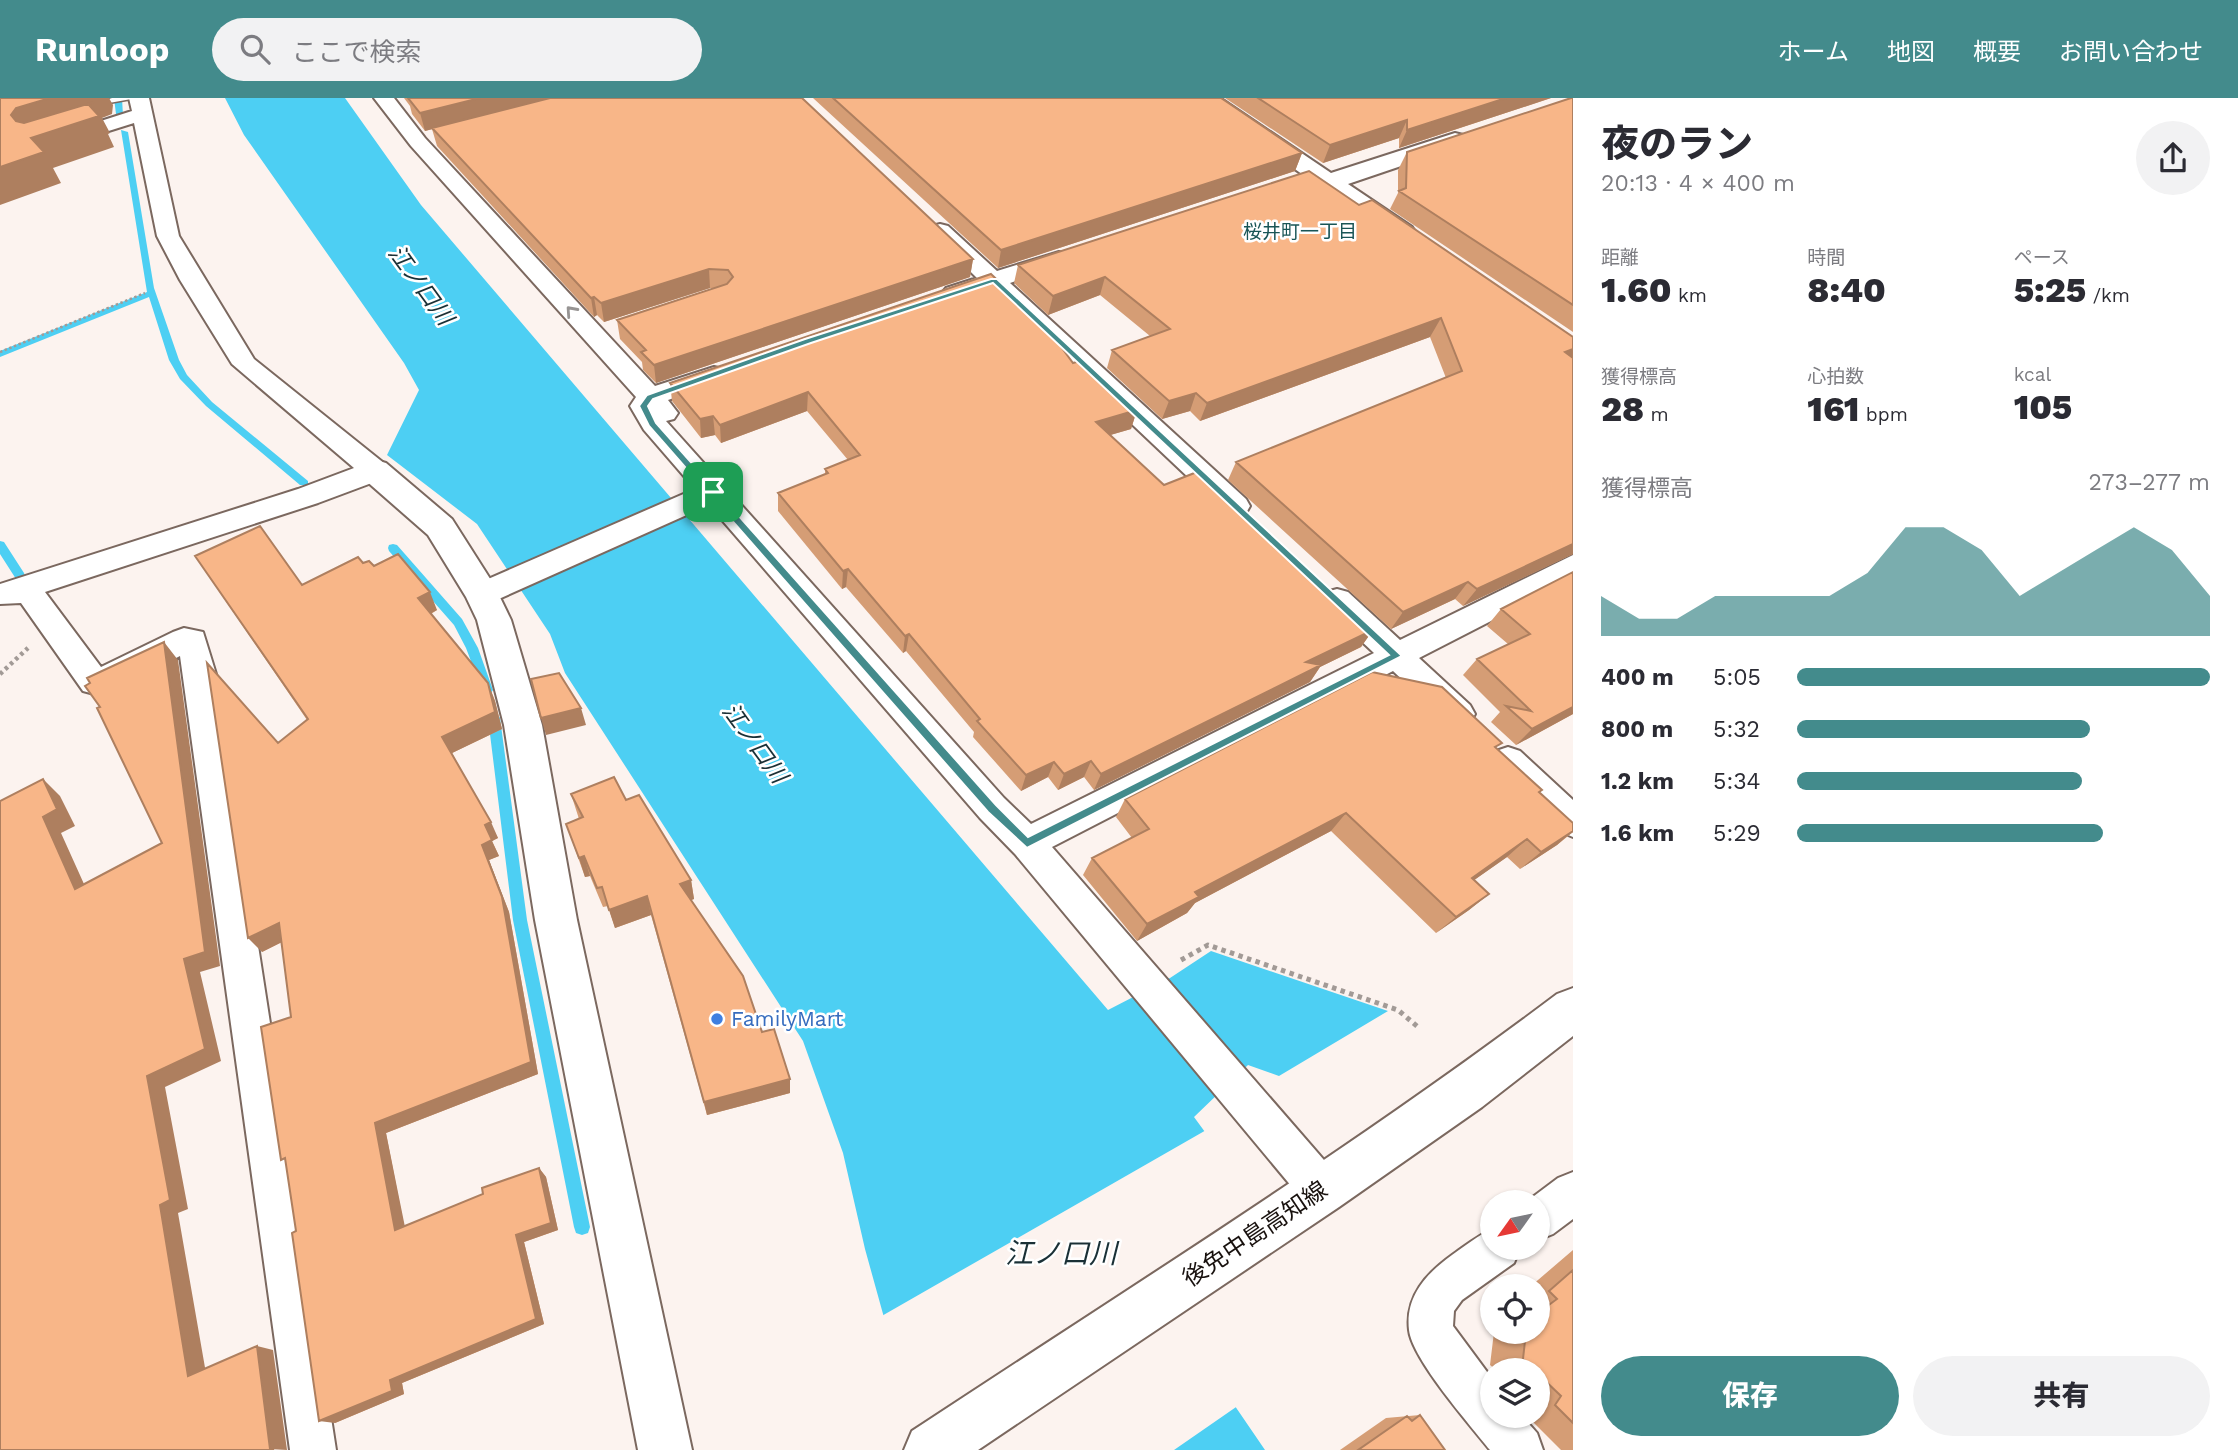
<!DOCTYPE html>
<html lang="ja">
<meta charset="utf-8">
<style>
:root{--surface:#fff;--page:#f2f2f3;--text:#2b2b33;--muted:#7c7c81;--accent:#438b8c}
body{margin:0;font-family:"Work Sans","Noto Sans JP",sans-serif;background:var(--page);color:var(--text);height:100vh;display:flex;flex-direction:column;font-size:26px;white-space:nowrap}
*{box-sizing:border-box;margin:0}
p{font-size:23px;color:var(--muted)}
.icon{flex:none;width:38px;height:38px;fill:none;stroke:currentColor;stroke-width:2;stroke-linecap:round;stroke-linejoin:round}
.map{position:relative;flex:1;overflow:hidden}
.side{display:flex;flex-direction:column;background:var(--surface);width:665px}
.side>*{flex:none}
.needle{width:46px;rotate:237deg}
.controls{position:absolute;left:1480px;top:1092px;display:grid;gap:14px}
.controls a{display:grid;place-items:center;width:70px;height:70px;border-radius:50%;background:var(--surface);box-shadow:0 2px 5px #0004;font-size:35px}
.pin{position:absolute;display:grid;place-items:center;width:60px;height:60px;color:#fff;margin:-30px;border-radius:14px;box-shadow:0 4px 10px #0006}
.round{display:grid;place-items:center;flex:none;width:74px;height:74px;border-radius:37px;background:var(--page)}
.head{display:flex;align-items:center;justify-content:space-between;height:119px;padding:0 28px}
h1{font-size:38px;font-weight:800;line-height:52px}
.metrics{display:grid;grid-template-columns:repeat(3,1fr);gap:10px;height:119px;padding:7px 28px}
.metrics div{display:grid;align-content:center}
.metrics b{font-size:35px;font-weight:800}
.metrics small{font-size:19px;font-weight:400}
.metrics p{font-size:19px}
.chart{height:196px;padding:14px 28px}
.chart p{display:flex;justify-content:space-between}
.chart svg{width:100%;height:126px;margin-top:7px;fill:var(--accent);opacity:.7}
.primary-button{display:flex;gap:14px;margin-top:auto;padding:14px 28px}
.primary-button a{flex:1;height:80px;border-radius:42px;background:var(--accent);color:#fff;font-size:28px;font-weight:800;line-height:80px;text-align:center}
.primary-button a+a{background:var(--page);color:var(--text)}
ul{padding:0 28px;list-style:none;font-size:23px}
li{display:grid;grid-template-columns:112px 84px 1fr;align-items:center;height:52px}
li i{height:18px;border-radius:9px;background:var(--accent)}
header{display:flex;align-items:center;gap:42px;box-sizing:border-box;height:98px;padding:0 35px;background:var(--accent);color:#fff}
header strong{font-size:33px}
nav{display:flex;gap:38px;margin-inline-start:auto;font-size:24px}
.search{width:490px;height:63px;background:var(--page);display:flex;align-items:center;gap:18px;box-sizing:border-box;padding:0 24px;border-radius:38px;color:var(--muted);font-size:26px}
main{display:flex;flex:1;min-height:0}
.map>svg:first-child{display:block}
.water{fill:#4dcff3}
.pier{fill:#fcf3ef}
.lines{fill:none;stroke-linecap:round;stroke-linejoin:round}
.stream{fill:#4dcff3;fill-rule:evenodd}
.service-casing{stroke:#7b685f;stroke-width:3}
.minor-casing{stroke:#7b685f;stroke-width:4}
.tertiary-casing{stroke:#7b685f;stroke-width:4}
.secondary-casing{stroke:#7b685f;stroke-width:4}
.path-far2{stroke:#a29a96;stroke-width:2.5;stroke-dasharray:2.5 2.5;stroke-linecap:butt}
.path-far1{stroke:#a29a96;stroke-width:4.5;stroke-dasharray:3.5 3.5;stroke-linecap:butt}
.path{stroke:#a29a96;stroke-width:5;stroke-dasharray:4.5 4.5;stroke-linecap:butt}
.service{fill:#fff;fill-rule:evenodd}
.minor{fill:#fff;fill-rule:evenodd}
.tertiary{fill:#fff;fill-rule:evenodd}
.secondary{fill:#fff;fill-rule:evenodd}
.wall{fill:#d59d75}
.shaded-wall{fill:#ae7f5f}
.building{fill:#f8b688;stroke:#ae7f5f;stroke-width:2}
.oneway{stroke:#979493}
.route{fill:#438b8c;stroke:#fff;stroke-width:2;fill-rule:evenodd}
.shop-dot{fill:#3f7fe0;stroke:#fff;stroke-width:2.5}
.labels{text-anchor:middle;stroke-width:5;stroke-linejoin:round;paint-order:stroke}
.far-neighbourhood-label{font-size:19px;fill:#195556;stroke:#fff}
.shop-label{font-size:21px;fill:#366cbe;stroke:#fff;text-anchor:start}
.water-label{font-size:23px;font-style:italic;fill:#1a3036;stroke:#fff}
.near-street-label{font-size:24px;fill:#18110e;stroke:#fff}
.near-water-label{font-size:28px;font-style:italic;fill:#1a3036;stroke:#fff}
</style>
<header>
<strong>Runloop</strong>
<div class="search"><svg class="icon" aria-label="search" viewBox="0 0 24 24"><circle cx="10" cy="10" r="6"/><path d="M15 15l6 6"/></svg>ここで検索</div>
<nav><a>ホーム</a><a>地図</a><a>概要</a><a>お問い合わせ</a></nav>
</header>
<main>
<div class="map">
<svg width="1573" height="1352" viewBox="0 0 1573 1352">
<rect width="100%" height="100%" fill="#fcf3ef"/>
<path class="water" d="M225,0H345L421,107L1108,912L1170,880L1211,853L1388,913L1279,978L1248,967L1194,1019L1317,1187L1209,1270L1265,1352H931L908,1306L865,1151L843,1055L803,943L565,575L550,536L477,426L387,357L419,292L404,265L244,37Z"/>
<path class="pier" d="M1208,1031L1321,1187L1214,1270L1239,1307L1174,1352H927L905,1308L880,1219Z"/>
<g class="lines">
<path class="stream" d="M114,0H122L123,18L116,16Z
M121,32L128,34L154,190L179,262L187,277L212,304L308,383V387H300L206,308L180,281L169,262L149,199L0,259V253L147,194Z
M0,443L4,444L24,475L25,478L24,481H16L0,456Z
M393,446L397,447L462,521L478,550L493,592L491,595H483L466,550L454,527L389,453L388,450L389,447Z
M494,615L498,617L500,620L527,822L590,1129L588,1135L582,1137L576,1135L574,1129L513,822L488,620L490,617Z"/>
<g class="service-casing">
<path id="service" d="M112,0H137L109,5V1Z"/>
</g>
<g class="minor-casing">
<path id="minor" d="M129,0H149L179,138L254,261L385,366L389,373L385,380L318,405L45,494L101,569L173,534L184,530L203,534L216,576L336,1352H290L180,558L109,594L98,597L83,593L21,505L0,506V486L298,391L354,370L232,266L180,182L157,138L134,25L64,47L57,45L54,41L57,37L132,13Z
M374,0H394L425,40L655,288L714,269L723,271L727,277L723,283L668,302L678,315L674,321L666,323L1004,700L1031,726L1374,555L1326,510L1322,502L1326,494L1337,491L1348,494L1400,542L1573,457V481L1419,560L1470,607L1475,616L1470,625L1459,629L1448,625L1393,573L1052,749L1337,1077L1343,1092L1337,1107L1322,1113L1307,1107L1015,756L980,720L709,407L492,504L482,507L472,504L467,496L472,488L695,391L644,332L630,308L636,299L411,48Z
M940,126L948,128L997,173L1059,154L1067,156L1070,161L1067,166L1010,185L1246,401L1250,408L1246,415L1236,418L1226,415L989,191L954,202L946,200L942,195L946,190L977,180L929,133L932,128Z
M1508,649L1520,653L1573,702V739L1561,734L1496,673L1492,663L1496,653Z
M1573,1074V1121L1553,1136L1538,1142V1104H1526L1558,1080Z
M1493,1131V1150H1520L1514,1165L1462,1202L1454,1213L1453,1228L1493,1282V1318H1522L1537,1335L1543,1352H1490C1471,1328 1412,1261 1409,1232C1405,1198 1427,1175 1452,1157C1465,1148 1478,1137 1493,1131Z"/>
</g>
<g class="tertiary-casing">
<path id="tertiary" d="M1194,0H1220L1331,75L1455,35L1463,37L1467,42L1463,47L1348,86L1412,129L1416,135L1412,141L1403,143L1394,141Z
M375,362L386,365L452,421L494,487L511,522L542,627L577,822L692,1352H638L535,822L504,627L477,522L466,499L428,437L364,381L359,373L364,365Z"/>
</g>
<g class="secondary-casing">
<path id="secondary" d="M1573,890V938L1482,1009L1339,1109L978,1352H904L912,1333C1129,1190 1350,1052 1557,896Z"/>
</g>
<path class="path-far2" d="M0,254L145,195"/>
<path class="path-far1" d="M0,576L28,550"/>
<path class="path" d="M1181,862L1208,847L1398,912L1418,929"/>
<use href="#service" class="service"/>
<use href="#minor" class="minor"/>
<use href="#tertiary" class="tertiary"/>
<use href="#secondary" class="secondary"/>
</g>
<path class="wall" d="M404,0H802L973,161L970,179L656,285L643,272L642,264L620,241L617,222L716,190H710L604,224L597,217L594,219L437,48L432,31L425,33L412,16L410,8Z
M813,0H1221L1302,55L1295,73L998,170Z
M1225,0H1551L1399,50V40L1323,65Z
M1573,0V234L1390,111L1398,95V72L1407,54Z
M1359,107L1573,239V456L1463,508L1455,501L1391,531L1228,382L1236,364L1446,280L1430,239L1200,323L1190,313L1162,321L1107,270L1112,252L1150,238L1100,197L1048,217L1014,185L1018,167Z
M1073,265L1137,312L1131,331L1110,337L1164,387L1373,532L1361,549L1320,569L1310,584L1094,692L1084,679L1058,692L1048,679L1021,693L973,639L974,634L906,553L903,555L846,489L842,491L778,413V395L825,376V371L848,362L807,313L721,345L715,337L701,340L672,303L670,285Z
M195,458L302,487L363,465L374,468L437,512L431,516L488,585L495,603L502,631L452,655L498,740L492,743L499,758L489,762L509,814L538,976L386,1035L404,1128L483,1096L539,1070L546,1079L558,1132L524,1144L544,1226L402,1285L404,1296L335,1325L296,1133L291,919L282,844L262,854L278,645L307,622Z
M1573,474V616L1516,647L1491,624L1500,614L1463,577L1477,561L1508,546L1487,528L1501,511Z
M1497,650L1542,692L1539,695L1573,725V734L1557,747L1520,771L1507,759L1474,782L1489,796L1469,812L1436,835L1331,733L1195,805L1187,815L1137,843L1083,777L1092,760L1132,740L1116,719L1125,701Z
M571,696L626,702L691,782L694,801L691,802L762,934L790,995L707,1017L651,817L615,830L608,808L603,809L590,778L585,779L566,726L579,721Z
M1573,1152V1352H1561L1527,1318H1538V1272H1496L1490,1267L1494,1234H1538V1188H1531Z
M1420,1317L1445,1352H1340L1386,1320Z"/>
<path class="shaded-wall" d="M50,0H109L113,7L112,16L102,20L110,35L108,36L114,49L53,70L61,85L0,107V69L11,17L16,10Z
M480,0H554L425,33L420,15Z
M1506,0H1551L1399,50L1407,32Z
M1407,22L1399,40L1323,65L1330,47Z
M1302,55L1295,73L998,170L1001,152Z
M973,161L970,179L656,285L654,267Z
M709,171L710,190L604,224L601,205Z
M1105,179L1100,197L1048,217L1053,198Z
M594,199L597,217L594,219L591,200Z
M1441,220L1430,239L1200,323L1207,305Z
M1573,251V264L1565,254Z
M808,294L807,313L721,345L720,327Z
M1196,295L1190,313L1162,321L1169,303Z
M1137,312L1131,331L1090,343L1096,324Z
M713,318L715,337L701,340L700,321Z
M1573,446V456L1463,508L1477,491Z
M848,471L846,489L842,491L843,473Z
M1468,484L1455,501L1391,531L1403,514Z
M430,494L437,512L426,518L418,500Z
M1373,532L1361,549L1320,569L1310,584L1094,692L1101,676L1306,564Z
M909,536L906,553L903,555L905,538Z
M164,544L178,562L220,868L200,874L221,963L165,989L188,1111L178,1115L207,1281L188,1278L160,1107L147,978L184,861Z
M488,585L495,603L502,631L450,656L442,639Z
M1573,609V616L1516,647L1532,631Z
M581,610L586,627L546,637L541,620Z
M1091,663L1084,679L1058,692L1064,676Z
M1054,664L1048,679L1021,693L1026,677Z
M43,681L60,698L75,728L61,735L93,806L75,791L43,719Z
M1346,715L1331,733L1195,805L1187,815L1137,843L1147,826L1195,794Z
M491,724L498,740L492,743L499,758L489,762L509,814L538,976L386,1035L407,1139L395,1132L375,1025L482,747L485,727Z
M1573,733L1557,747L1520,771L1541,754Z
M1527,741L1507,759L1453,797L1472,780Z
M584,758L590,778L585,779L579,760Z
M691,782L694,801L683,805L680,786Z
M1489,796L1469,812L1436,835L1456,819Z
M647,798L651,817L615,830L609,812Z
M279,825L292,839L262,854L248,840Z
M790,981V995L707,1017L704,1004Z
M539,1070L546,1079L558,1132L524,1144L544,1226L402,1285L404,1296L335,1325L319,1323L390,1282L516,1137Z
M257,1248L273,1252L287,1352L270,1351Z"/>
<path class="building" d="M0,0H50L16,10L11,17L16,23L24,25L94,4L88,6L99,18L31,40L44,54L0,69Z
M408,0H480L420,15Z
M550,0H802L973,161L654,267L641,254L646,252L617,222L727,186L733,179L728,172L709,171L601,205L594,199L591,200L432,30Z
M833,0H1221L1302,55L1001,152Z
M1258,0H1506L1407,32V22L1330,47Z
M1571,0H1573V207L1399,93L1406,90L1407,54Z
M1309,73L1359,107L1372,102L1573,239V251L1565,254L1573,260V446L1477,491L1468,484L1403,514L1236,364L1462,273L1441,220L1207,305L1196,295L1169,303L1112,252L1170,231L1105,179L1053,198L1018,167Z
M991,176L1046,228L1073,265L1083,262L1137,312L1096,324L1164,387L1197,374L1201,377L1205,376L1373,532L1306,564L1321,567L1101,676L1091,663L1064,676L1054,664L1026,677L977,623L980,621L909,536L905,538L848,471L843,473L778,395L828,375L825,371L860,357L808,294L720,327L713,318L700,321L670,285Z
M260,428L302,487L358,459L363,465L369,463L374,468L398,456L430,494L418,500L488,585L495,614L442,639L491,724L485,727L492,742L482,747L502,799L531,964L375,1025L395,1132L483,1096L482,1090L539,1070L551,1125L516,1137L536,1221L390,1282L392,1293L319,1323L292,1135L296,1133L285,1060L281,1062L261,929L291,919L279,825L248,840L207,565L278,645L308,621L195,458Z
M1573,474V609L1532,631L1506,608L1531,613L1477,561L1530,536L1501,511Z
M164,544L205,854L184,861L205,951L147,978L170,1102L160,1107L188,1278L257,1248L270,1351L274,1352H0V703L43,681L57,711L43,719L75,791L162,745L97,610L100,609L85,588L90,585L87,580Z
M1372,574L1442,589L1502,645L1495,649L1542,692L1539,694L1573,725V733L1541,754L1527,741L1472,780L1489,796L1456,819L1346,715L1195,794L1199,799L1147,826L1092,760L1149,731L1125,701Z
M559,575L581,610L541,620L531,581Z
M614,679L626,702L639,697L691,782L680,786L743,878L762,934L774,931L790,981L704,1004L647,798L609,812L602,789L597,790L584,758L579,760L566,726L583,719L571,696Z
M1573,1172V1325L1555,1307L1561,1298L1538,1276V1272H1535L1523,1261L1526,1234H1538V1215L1557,1201L1549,1193Z
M1420,1317L1445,1352H1358L1407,1318L1412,1323Z"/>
<defs><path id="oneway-chevron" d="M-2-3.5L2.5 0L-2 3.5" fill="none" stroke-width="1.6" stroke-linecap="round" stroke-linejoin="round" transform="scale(1.75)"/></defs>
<use class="oneway" href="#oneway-chevron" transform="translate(571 213) rotate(-132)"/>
<path class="route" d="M991,181H997L1402,558L1027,750L988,714L649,328L639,308L647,297L805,241ZM993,185L1389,557L1028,739L996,707L656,325L648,308L653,301L811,245Z"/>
<circle class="shop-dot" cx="717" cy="921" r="7"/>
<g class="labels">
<g class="far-neighbourhood-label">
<text x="1300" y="140">桜井町一丁目</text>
</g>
<g class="shop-label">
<text x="731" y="928">FamilyMart</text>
</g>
<g class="water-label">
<text transform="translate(421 187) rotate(54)" y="8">江ノ口川</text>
<text transform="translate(755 645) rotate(54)" y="8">江ノ口川</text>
</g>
<g class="near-street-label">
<text transform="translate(1255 1136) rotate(-34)" y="8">後免中島高知線</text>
</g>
<g class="near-water-label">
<text x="1061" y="1165">江ノ口川</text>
</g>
</g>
</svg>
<div class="controls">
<a><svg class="needle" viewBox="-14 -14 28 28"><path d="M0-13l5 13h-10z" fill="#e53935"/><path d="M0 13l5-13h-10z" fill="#7c7c81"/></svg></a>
<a><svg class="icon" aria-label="locate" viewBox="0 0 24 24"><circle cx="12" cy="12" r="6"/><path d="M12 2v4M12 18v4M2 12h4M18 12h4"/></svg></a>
<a><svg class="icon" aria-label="layers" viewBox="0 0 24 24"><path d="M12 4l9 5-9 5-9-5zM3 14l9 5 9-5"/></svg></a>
</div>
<div class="pin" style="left:713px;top:394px;background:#1e9e55"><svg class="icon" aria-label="arrive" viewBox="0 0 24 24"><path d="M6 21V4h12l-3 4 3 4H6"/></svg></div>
</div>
<section class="side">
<div class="head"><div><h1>夜のラン</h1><p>20:13 · 4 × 400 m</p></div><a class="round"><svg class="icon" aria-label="share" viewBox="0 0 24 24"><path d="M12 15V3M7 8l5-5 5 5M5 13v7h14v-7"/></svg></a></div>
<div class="metrics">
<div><p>距離</p><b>1.60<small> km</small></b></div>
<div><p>時間</p><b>8:40</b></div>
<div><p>ペース</p><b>5:25<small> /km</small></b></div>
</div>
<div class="metrics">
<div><p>獲得標高</p><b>28<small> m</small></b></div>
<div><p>心拍数</p><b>161<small> bpm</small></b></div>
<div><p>kcal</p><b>105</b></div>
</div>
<div class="chart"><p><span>獲得標高</span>273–277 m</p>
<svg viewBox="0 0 160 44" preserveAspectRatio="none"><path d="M0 44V30L10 38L20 38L30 30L40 30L50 30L60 30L70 22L80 6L90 6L100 14L110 30L120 22L130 14L140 6L150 14L160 30V44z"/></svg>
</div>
<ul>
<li><b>400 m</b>5:05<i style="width:100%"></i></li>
<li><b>800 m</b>5:32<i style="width:71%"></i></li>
<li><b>1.2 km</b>5:34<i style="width:69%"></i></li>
<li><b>1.6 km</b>5:29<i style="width:74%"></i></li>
</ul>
<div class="primary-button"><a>保存</a><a>共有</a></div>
</section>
</main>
